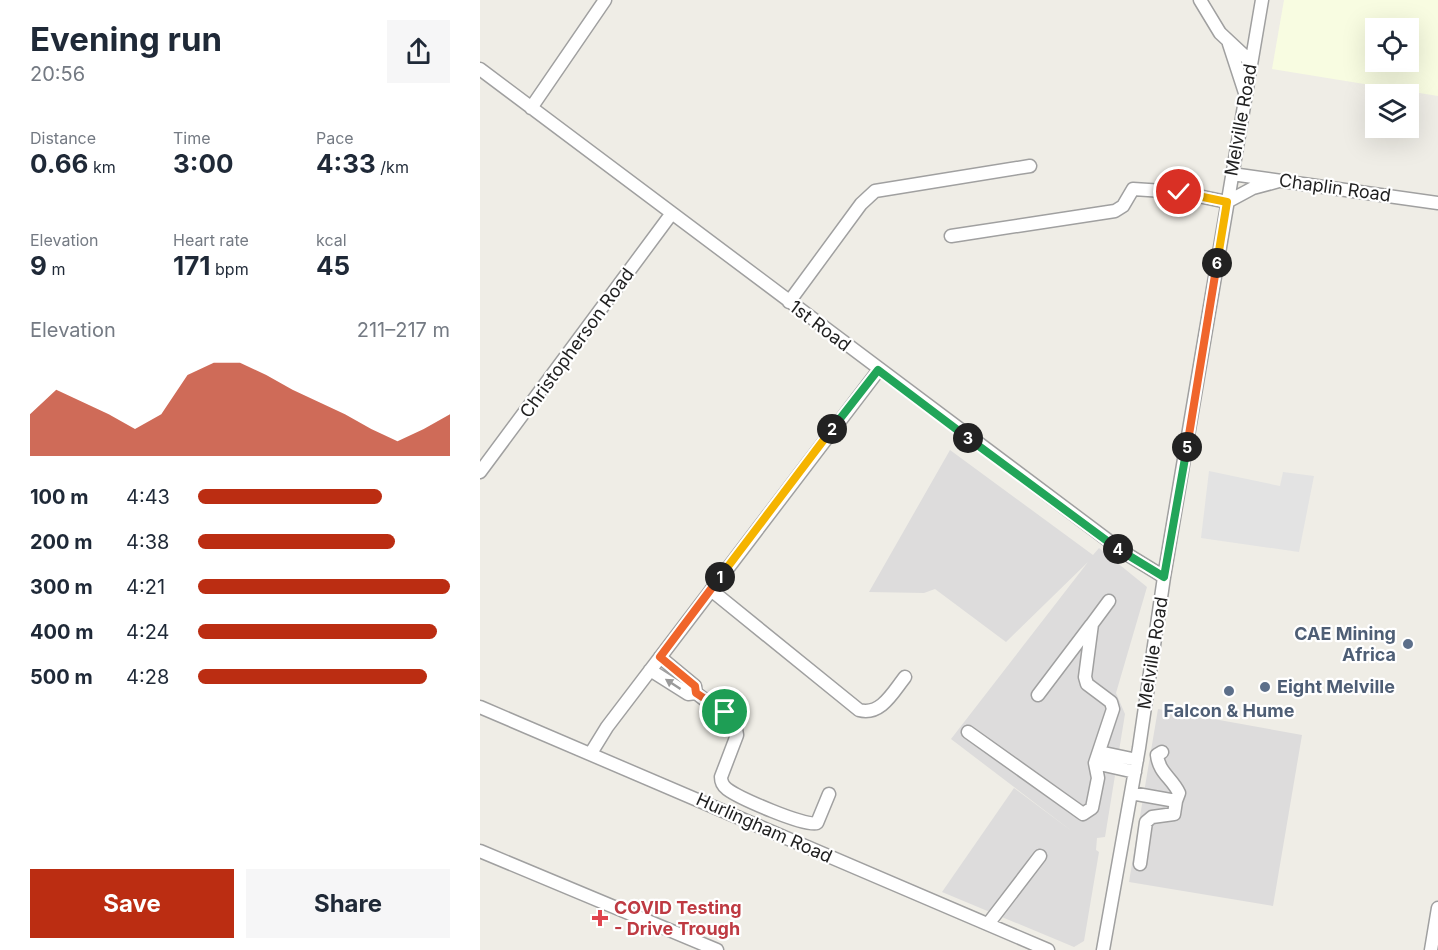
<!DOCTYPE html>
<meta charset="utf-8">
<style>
:root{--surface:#fff;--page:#f6f6f7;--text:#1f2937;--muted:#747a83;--accent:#bb2d12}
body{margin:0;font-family:Inter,sans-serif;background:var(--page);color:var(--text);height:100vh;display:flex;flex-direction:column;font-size:22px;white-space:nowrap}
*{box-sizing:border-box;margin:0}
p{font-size:20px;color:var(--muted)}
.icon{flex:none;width:33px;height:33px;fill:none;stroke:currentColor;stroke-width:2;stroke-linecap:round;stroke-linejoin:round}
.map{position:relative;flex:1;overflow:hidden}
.drawer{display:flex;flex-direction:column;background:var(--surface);width:480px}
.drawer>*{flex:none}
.buttons{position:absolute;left:885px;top:18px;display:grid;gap:12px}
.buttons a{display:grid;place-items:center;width:54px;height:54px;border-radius:0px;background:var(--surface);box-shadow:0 6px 24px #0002;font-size:30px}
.pin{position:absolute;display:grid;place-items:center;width:51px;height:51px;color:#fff;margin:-26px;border:3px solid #fff;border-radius:50%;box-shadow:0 2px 6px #0007}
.km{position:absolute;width:30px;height:30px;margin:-15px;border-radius:50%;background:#222;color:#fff;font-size:16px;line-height:30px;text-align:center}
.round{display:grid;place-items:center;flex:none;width:63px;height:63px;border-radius:0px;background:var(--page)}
.headline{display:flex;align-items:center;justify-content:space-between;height:102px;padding:0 30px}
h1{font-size:33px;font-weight:700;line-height:45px}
.stats{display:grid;grid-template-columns:repeat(3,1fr);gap:9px;height:102px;padding:6px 30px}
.stats div{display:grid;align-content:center}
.stats b{font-size:26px;font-weight:700}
.stats small{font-size:16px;font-weight:400}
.stats p{font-size:16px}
.chart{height:168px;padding:12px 30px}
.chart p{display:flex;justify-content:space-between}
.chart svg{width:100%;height:108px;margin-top:6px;fill:var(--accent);opacity:.7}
.action{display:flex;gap:12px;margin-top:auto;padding:12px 30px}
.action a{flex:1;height:69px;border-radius:0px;background:var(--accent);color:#fff;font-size:24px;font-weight:700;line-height:69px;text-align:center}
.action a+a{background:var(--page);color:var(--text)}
ul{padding:0 30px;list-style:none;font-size:20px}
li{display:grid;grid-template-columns:96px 72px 1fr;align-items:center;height:45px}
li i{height:15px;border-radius:8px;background:var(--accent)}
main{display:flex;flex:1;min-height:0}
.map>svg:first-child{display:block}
.residential{fill:#dddcdc}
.education{fill:#f8fce1;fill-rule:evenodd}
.parking{fill:#e3e3e3}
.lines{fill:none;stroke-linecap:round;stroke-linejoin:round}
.minor-casing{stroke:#a0a0a0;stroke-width:15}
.minor{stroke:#fff;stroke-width:12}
.oneway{fill:#9a9a9a}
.split-1-casing{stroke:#fff;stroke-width:12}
.split-2-casing{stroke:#fff;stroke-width:12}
.split-3-casing{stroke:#fff;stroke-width:12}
.split-4-casing{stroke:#fff;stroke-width:12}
.split-5-casing{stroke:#fff;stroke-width:12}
.split-6-casing{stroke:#fff;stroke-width:12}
.split-7-casing{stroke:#fff;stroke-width:12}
.split-1{stroke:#f0652b;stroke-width:8}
.split-2{stroke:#f5b400;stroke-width:8}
.split-3{stroke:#22a559;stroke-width:8}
.split-4{stroke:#22a559;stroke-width:8}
.split-5{stroke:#22a559;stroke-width:8}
.split-6{stroke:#f0652b;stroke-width:8}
.split-7{stroke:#f5b400;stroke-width:8}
.service-dot{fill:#5c6f8a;stroke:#fff;stroke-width:2}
.health-dot{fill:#e0444e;stroke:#fff;stroke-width:2}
.labels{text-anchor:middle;stroke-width:4.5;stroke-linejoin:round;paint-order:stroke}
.street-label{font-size:18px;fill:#1f1f1f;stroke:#fff}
.service-label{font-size:18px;font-weight:bold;fill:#4e5e75;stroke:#fff;text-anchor:end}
.health-label{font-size:18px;font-weight:bold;fill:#be3a42;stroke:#fff;text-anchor:start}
</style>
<main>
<section class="drawer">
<div class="headline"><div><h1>Evening run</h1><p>20:56</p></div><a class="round"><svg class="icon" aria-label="share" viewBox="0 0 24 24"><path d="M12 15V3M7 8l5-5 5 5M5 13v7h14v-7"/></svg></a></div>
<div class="stats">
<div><p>Distance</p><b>0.66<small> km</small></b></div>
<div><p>Time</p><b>3:00</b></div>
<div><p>Pace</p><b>4:33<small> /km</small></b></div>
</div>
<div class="stats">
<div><p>Elevation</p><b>9<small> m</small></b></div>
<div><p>Heart rate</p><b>171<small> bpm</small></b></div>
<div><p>kcal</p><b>45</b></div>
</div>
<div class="chart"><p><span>Elevation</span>211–217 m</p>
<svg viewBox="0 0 160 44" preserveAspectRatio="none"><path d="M0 44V27L10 17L20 22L30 27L40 33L50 27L60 11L70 6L80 6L90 11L100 17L110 22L120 27L130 33L140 38L150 33L160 27V44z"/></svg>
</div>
<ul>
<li><b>100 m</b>4:43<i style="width:73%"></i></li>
<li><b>200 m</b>4:38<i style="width:78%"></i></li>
<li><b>300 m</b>4:21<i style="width:100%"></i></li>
<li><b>400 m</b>4:24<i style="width:95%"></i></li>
<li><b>500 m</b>4:28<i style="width:91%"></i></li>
</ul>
<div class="action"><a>Save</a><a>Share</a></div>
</section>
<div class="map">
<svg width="958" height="950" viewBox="0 0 958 950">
<rect width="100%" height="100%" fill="#efede6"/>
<path class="residential" d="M470,450L613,555L619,548L667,587L636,693L645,714L625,837L617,838L616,850L619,852L604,941L594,947L462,892L534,788L593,832L471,739L608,562L526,642L455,589L444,593L389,592Z
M678,709L822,735L793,906L649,882Z"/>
<path class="education" d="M804,0H958V96L792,69ZM896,28H928V62H896Z"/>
<path class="parking" d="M729,471L800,486L803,472L834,476L819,552L721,538Z"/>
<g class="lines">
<g class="minor-casing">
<path id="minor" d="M720,0L740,33L771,62
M749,44L765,93
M0,69L645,553L684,577
M51,108L125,0
M752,174L958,203
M471,236L635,211L643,206L653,189L699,192L747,202L773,188L799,181
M309,302L381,204L395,191L550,166
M0,472L192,213
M231,590L379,710C401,716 413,692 425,677
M180,657L215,686L216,693
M170,670L208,694L216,693L255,723L257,735L241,777C241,781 243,786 247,789C259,798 325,827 337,823L349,794
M558,695L611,625
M0,707L568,950
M488,732L603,814L612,808L618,778L615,763L633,709L631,702L607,684L605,677L612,624L629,601
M619,752L657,760
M682,752L677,755C679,773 692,778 699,793L696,801
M111,753L127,727L398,371
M615,763L655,772
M651,793L696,801L694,814L672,817L666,822L660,864
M0,851L237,950
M508,924L560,856
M623,950L659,748L684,577L782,0
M951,950L958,908"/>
</g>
<use href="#minor" class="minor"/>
</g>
<defs><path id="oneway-solid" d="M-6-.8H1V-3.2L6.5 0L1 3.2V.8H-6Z" transform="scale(1.5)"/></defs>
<use class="oneway" href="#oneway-solid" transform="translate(193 684) rotate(-147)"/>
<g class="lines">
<g class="split-1-casing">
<path id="split-1" d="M240,577L180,657L215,686L216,693L245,712"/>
</g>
<g class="split-2-casing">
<path id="split-2" d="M240,577L352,429"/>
</g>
<g class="split-3-casing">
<path id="split-3" d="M352,429L398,370L488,438"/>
</g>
<g class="split-4-casing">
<path id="split-4" d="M488,438L638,549"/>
</g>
<g class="split-5-casing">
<path id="split-5" d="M638,549L684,577L707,447"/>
</g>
<g class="split-6-casing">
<path id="split-6" d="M707,447L737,263"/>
</g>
<g class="split-7-casing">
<path id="split-7" d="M699,192L747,202L737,263"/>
</g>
<use href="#split-1" class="split-1"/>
<use href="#split-2" class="split-2"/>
<use href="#split-3" class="split-3"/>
<use href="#split-4" class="split-4"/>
<use href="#split-5" class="split-5"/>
<use href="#split-6" class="split-6"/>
<use href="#split-7" class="split-7"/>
</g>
<g class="service-dot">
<circle cx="928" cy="644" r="6"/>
<circle cx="785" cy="687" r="6"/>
<circle cx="749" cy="691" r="6"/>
</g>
<path class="health-dot" d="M117 909h6v6h6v6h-6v6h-6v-6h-6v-6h6z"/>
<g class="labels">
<g class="street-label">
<text transform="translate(761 120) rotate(-80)" y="6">Melville Road</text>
<text transform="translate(855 188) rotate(8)" y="6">Chaplin Road</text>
<text transform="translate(340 326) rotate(37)" y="6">1st Road</text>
<text transform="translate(97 343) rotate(-54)" y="6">Christopherson Road</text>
<text transform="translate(673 653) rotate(-81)" y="6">Melville Road</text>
<text transform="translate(284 828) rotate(24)" y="6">Hurlingham Road</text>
</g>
<g class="service-label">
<text x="916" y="640">CAE Mining<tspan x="916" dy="21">Africa</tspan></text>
<text x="797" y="693" text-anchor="start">Eight Melville</text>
<text x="749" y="717" text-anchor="middle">Falcon &amp; Hume</text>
</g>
<g class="health-label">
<text x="134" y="914">COVID Testing<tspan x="134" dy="21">- Drive Trough</tspan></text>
</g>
</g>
</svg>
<div class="buttons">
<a><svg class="icon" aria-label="locate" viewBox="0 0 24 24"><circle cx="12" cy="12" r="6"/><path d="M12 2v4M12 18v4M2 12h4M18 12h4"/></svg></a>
<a><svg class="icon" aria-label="layers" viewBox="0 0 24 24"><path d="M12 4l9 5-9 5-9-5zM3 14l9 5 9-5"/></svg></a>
</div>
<div class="pin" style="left:245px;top:712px;background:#1e9e55"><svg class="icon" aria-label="arrive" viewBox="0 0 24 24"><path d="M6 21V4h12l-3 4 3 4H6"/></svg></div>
<div class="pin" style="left:699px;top:192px;background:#d93025"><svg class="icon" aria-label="check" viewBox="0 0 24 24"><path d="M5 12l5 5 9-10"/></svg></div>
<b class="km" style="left:240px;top:577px">1</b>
<b class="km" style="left:352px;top:429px">2</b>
<b class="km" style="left:488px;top:438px">3</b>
<b class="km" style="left:638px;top:549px">4</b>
<b class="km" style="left:707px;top:447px">5</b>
<b class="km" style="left:737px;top:263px">6</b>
</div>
</main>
